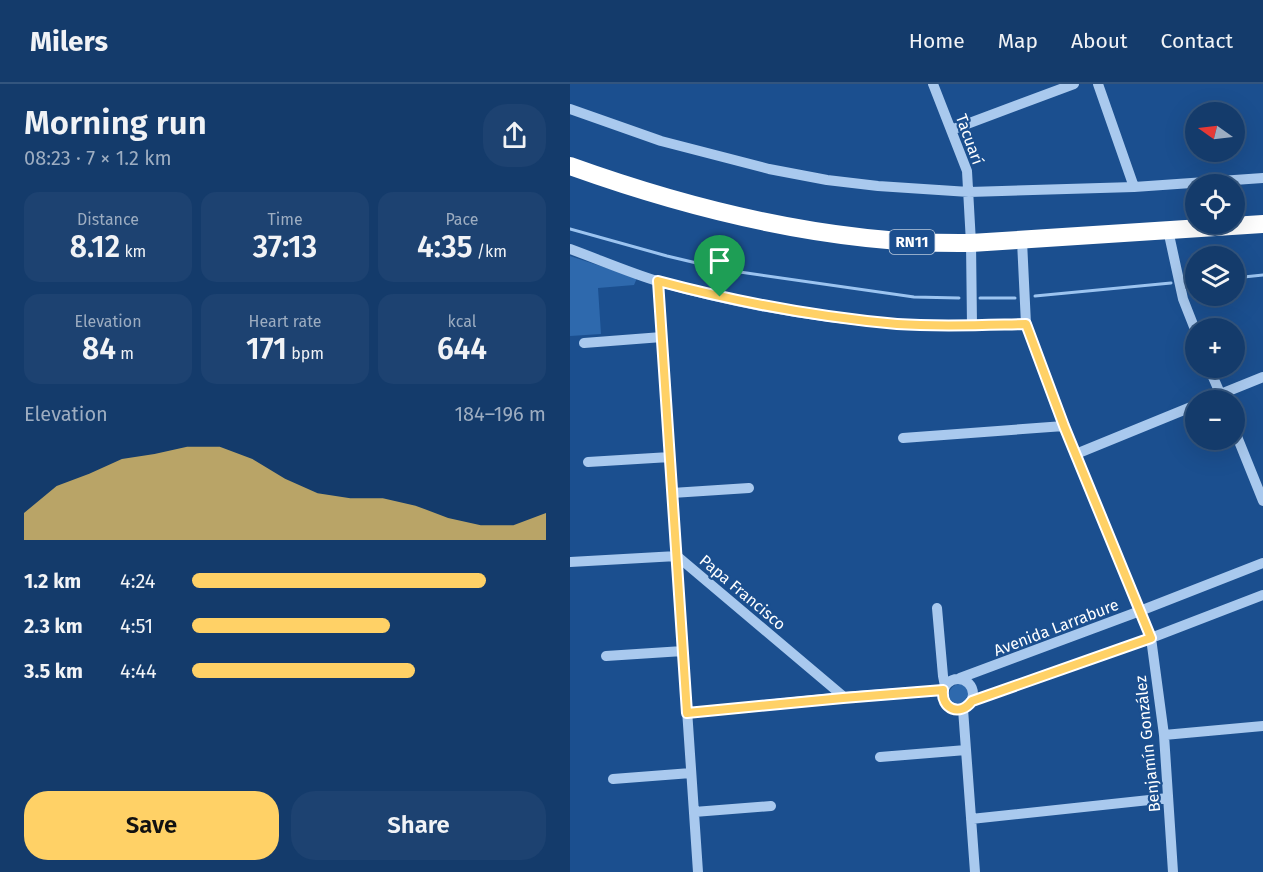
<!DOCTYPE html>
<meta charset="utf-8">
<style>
:root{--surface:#143b6b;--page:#1d4271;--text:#f1f3f6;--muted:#9dadc1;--line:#33557e;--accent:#ffd166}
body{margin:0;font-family:"Fira Sans",sans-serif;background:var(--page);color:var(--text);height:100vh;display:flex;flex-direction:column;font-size:22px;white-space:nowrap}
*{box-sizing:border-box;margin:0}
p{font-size:20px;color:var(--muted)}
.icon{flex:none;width:33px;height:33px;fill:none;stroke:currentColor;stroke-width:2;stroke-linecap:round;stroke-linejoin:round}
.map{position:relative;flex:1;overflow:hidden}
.sheet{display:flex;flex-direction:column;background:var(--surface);width:570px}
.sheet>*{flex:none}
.needle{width:39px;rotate:284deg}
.tools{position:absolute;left:615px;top:18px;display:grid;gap:12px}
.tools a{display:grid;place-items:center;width:60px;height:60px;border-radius:50%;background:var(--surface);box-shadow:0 6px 24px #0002,0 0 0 2px var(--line);font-size:30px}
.pin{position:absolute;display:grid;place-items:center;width:51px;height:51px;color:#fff;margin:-62px -26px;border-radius:50% 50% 50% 0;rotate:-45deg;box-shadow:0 0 6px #0007}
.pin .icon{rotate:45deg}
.round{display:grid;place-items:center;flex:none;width:63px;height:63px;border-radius:24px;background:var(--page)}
.headline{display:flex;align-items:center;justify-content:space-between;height:102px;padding:0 24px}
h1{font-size:33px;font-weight:600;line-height:45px}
.stats{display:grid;grid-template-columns:repeat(3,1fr);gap:9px;height:102px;padding:6px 24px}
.stats div{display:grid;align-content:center;border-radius:15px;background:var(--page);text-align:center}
.stats b{font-size:30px;font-weight:600}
.stats small{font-size:16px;font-weight:400}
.stats p{font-size:16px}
.chart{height:168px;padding:12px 24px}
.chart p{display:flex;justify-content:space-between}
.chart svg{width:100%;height:108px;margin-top:6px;fill:var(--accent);opacity:.7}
.button{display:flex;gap:12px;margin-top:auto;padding:12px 24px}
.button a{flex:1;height:69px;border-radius:24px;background:var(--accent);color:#111;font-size:24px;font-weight:600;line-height:69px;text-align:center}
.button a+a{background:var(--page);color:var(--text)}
ul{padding:0 24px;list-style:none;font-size:20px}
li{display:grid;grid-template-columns:96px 72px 1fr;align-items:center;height:45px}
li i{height:15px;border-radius:8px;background:var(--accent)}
header{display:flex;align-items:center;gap:36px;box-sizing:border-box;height:84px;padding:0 30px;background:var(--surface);border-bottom:2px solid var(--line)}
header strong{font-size:28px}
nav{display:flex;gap:33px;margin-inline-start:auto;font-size:21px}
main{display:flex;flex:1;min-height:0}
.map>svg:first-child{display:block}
.green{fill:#2e69ad}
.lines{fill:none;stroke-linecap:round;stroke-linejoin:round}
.stream{stroke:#9cc4f0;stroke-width:3}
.minor{stroke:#a9c9ee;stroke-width:10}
.highway{stroke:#fff;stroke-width:18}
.route-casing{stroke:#fff;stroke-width:12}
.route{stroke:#ffd166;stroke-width:8}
.labels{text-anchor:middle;stroke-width:4.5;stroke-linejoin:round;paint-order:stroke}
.shield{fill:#1b4f8f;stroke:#bbcadd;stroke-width:1.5}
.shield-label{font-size:15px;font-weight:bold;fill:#fff}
.street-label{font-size:16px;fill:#fff;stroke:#1b4f8f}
</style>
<header>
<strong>Milers</strong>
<nav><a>Home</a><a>Map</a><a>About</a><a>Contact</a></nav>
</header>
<main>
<section class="sheet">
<div class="headline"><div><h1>Morning run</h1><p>08:23 · 7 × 1.2 km</p></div><a class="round"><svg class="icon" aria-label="share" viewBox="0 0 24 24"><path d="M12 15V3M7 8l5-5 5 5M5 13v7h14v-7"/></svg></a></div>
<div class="stats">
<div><p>Distance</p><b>8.12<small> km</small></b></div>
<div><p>Time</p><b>37:13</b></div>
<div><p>Pace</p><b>4:35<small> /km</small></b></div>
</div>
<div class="stats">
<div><p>Elevation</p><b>84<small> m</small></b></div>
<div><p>Heart rate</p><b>171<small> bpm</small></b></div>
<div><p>kcal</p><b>644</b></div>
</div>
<div class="chart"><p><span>Elevation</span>184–196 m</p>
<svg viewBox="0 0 160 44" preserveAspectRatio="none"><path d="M0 44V33L10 22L20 17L30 11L40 9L50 6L60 6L70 11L80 19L90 25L100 27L110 27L120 30L130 35L140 38L150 38L160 33V44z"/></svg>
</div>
<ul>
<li><b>1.2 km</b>4:24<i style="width:83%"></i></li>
<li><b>2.3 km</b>4:51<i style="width:56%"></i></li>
<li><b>3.5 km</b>4:44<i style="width:63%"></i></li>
</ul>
<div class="button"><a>Save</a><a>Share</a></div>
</section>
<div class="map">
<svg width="693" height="788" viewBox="0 0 693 788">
<rect width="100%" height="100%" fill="#1b4f8f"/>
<path class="green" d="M0,172L67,194L64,201L28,204L31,250L0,252Z
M379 611a11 11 0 1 1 22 0a11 11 0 1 1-22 0Z"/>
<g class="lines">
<path class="stream" d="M0,145L97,172L156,186L344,213L389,214
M664,194L693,191
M617,197L626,196
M465,212L601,199
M410,214H445"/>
<path class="minor" d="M363,0L397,87L401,159L402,241
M528,0L564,103
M0,25L91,57L199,85L257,96L308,102L399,108L564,103L693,94
M381,46L504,0
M598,146L613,215L626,248
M452,157L456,240L494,342L581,554L594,651L603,788
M0,165C30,176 60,189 90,198C167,220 248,234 328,240C371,243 413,241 456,240
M88,197L128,788
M14,259L92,253
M639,284L653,316
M636,316L693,293
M664,345L693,417
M333,354L494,342
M506,370L626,321
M18,378L100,373
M102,409L179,404
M0,478L107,472L274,613
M367,524L373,592L375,602
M36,572L113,567
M390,594L570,527L693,479
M373 610a15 15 0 1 1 30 0a15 15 0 1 1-30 0Z
M402,617L581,554L693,511
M393,625L405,788
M117,629L274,613L373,606
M594,651L693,642
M310,673L396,666
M43,695L121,689
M124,728L201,722
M401,735L598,714"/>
<path class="highway" d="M0,82C128,128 264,161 401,159L693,140"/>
</g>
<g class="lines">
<g class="route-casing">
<path id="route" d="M88,197C167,218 246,233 327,240C370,243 413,241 456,240L494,342L581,554L402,617C390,633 371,625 373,606L273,614L117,629Z"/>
</g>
<use href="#route" class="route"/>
</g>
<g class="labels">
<rect class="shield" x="319.5" y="146" width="45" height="24" rx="4.5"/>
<g class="shield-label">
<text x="342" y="163">RN11</text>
</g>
<g class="street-label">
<text transform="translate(400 55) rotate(70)" y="6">Tacuarí</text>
<text transform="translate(173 508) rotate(40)" y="6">Papa Francisco</text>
<text transform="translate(486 543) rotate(-21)" y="6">Avenida Larrabure</text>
<text transform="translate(577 660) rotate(-96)" y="6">Benjamín González</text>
</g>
</g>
</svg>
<div class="tools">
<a><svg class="needle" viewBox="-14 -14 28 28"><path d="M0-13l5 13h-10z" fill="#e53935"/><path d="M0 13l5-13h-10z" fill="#9dadc1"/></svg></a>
<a><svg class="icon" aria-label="locate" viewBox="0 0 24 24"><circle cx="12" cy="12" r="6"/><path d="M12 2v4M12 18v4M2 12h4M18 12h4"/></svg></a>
<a><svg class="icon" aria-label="layers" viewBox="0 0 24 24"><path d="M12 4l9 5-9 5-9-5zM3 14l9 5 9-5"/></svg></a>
<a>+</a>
<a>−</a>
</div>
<div class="pin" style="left:150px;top:213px;background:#1e9e55"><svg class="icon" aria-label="arrive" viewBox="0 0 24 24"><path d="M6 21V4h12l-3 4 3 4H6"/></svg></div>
</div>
</main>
